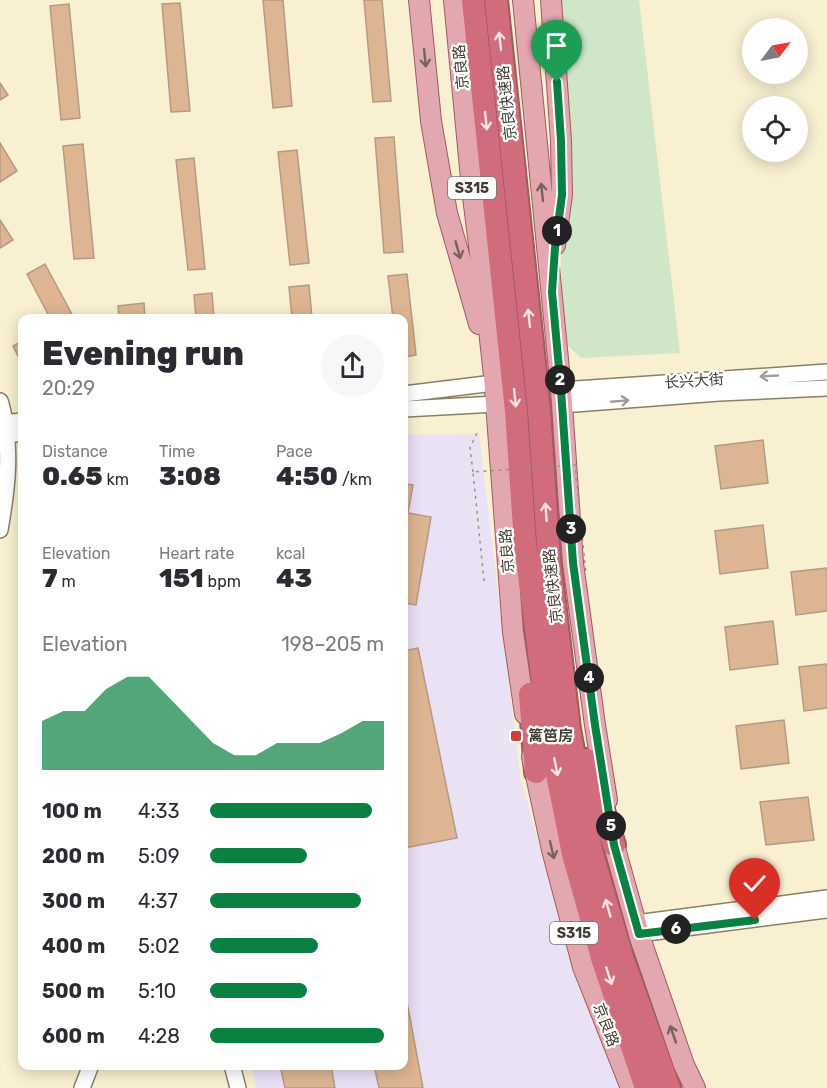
<!DOCTYPE html>
<meta charset="utf-8">
<style>
:root{--surface:#fff;--page:#f7f7f7;--text:#2b2b33;--muted:#7c7c81;--accent:#0b8043}
body{margin:0;font-family:Rubik,"Noto Sans SC",sans-serif;background:var(--page);color:var(--text);height:100vh;display:flex;flex-direction:column;font-size:22px;white-space:nowrap}
*{box-sizing:border-box;margin:0}
p{font-size:20px;color:var(--muted)}
.icon{flex:none;width:33px;height:33px;fill:none;stroke:currentColor;stroke-width:2;stroke-linecap:round;stroke-linejoin:round}
.map{position:relative;flex:1;overflow:hidden}
.sheet{position:absolute;left:18px;top:314px;width:390px;height:756px;display:flex;flex-direction:column;background:var(--surface);border-radius:12px;box-shadow:0 3px 15px #0003}
.sheet>*{flex:none}
.needle{width:39px;rotate:58deg}
.controls{position:absolute;left:742px;top:18px;display:grid;gap:12px}
.controls a{display:grid;place-items:center;width:66px;height:66px;border-radius:50%;background:var(--surface);box-shadow:0 3px 15px #0003;font-size:30px}
.pin{position:absolute;display:grid;place-items:center;width:51px;height:51px;color:#fff;margin:-62px -26px;border-radius:50% 50% 50% 0;rotate:-45deg;box-shadow:0 0 6px #0007}
.pin .icon{rotate:45deg}
.km{position:absolute;width:30px;height:30px;margin:-15px;border-radius:50%;background:#222;color:#fff;font-size:16px;line-height:30px;text-align:center}
.round{display:grid;place-items:center;flex:none;width:63px;height:63px;border-radius:32px;background:var(--page)}
.head{display:flex;align-items:center;justify-content:space-between;height:102px;padding:0 24px}
h1{font-size:33px;font-weight:800;line-height:45px}
.figures{display:grid;grid-template-columns:repeat(3,1fr);gap:9px;height:102px;padding:6px 24px}
.figures div{display:grid;align-content:center}
.figures b{font-size:26px;font-weight:800}
.figures small{font-size:16px;font-weight:400}
.figures p{font-size:16px}
.chart{height:168px;padding:12px 24px}
.chart p{display:flex;justify-content:space-between}
.chart svg{width:100%;height:108px;margin-top:6px;fill:var(--accent);opacity:.7}
ul{padding:0 24px;list-style:none;font-size:20px}
li{display:grid;grid-template-columns:96px 72px 1fr;align-items:center;height:45px}
li i{height:15px;border-radius:8px;background:var(--accent)}
.map>svg:first-child{display:block}
.commercial{fill:#ebe1f5}
.green{fill:#d0e6c9}
.building{fill:#deb593;stroke:#b49a86;stroke-width:1.5}
.lines{fill:none;stroke-linecap:round;stroke-linejoin:round}
.minor-casing{stroke:#8a8165;stroke-width:18}
.major-casing{stroke:#9e5b61;stroke-width:22}
.highway-casing{stroke:#9e5b61;stroke-width:26}
.path{stroke:#9a937e;stroke-width:1.5;stroke-dasharray:3 4.5;stroke-linecap:butt}
.minor{stroke:#fff;stroke-width:15}
.major{stroke:#e3a7b0;stroke-width:20}
.highway{stroke:#d16c7c;stroke-width:22}
.path-bridge{stroke:#9a937e;stroke-width:1.5;stroke-dasharray:3 4.5;stroke-linecap:butt}
.oneway{stroke:#f6e2e5}
.oneway2{stroke:#79615d}
.oneway3{stroke:#a09e98}
.route-casing{stroke:#fff;stroke-width:12}
.route{stroke:#0b8043;stroke-width:8}
.poi-dot{fill:#cf4137;stroke:#fff;stroke-width:2}
.labels{text-anchor:middle;stroke-width:4.5;stroke-linejoin:round;paint-order:stroke}
.shield{fill:#fff;stroke:#79766e;stroke-width:1.5}
.shield-label{font-size:14px;font-weight:bold;fill:#403c30}
.street-label{font-size:15px;fill:#403c30;stroke:#fff}
.poi-label{font-size:15px;font-weight:bold;fill:#403c30;stroke:#fff;text-anchor:start}
</style>
<div class="map">
<svg width="827" height="1088" viewBox="0 0 827 1088">
<rect width="100%" height="100%" fill="#f9efd1"/>
<path class="commercial" d="M479,434L520,776L577,984L622,1088H256L251,1065H404V435Z"/>
<path class="green" d="M547,0H639L680,353L581,358L565,343Z"/>
<path class="building" d="M263,0H283L292,106L273,108Z
M364,0H382L391,101L373,102Z
M180,3L190,111L171,112L162,4Z
M69,4L80,118L61,120L50,6Z
M0,83L8,95L0,100Z
M394,137L403,252L384,253L375,138Z
M0,143L17,171L0,182Z
M83,144L94,258L74,259L63,146Z
M297,150L309,263L290,265L278,152Z
M194,158L205,269L188,270L176,160Z
M0,220L13,240L0,248Z
M45,264L74,318H50L27,274Z
M407,274L416,355L404,357V318H393L388,276Z
M309,285L312,318H292L289,287Z
M212,293L214,318H196L194,295Z
M144,303L145,318H119L118,306Z
M22,341V364L13,346Z
M763,440L768,483L721,489L715,446Z
M404,484L413,485L408,513L431,517L416,605L404,603Z
M763,525L768,568L720,574L715,531Z
M827,568V611L796,615L791,572Z
M773,621L778,664L730,670L725,627Z
M418,648L457,838L404,848V651Z
M827,664V708L804,711L799,667Z
M784,720L789,763L741,769L736,726Z
M808,797L814,840L766,845L760,802Z
M404,986L423,1088H379L374,1065H404Z
M280,1065H331L335,1088H285Z"/>
<g class="lines">
<g class="minor-casing">
<path id="minor" d="M561,390L827,372
M404,394L494,383
M0,401C3,409 4,417 5,425C11,460 6,495 0,530
M562,405L719,393L827,388
M404,409L496,404
M0,423L22,421
M0,436L22,433
M636,923L827,898
M639,934L827,910
M232,1065L238,1088
M82,1088L91,1065"/>
</g>
<g class="major-casing">
<path id="major" d="M419,0L431,121L447,213L479,324
M454,0L472,189L485,293L494,376L513,632L525,714
M523,0L561,390L573,563L595,725L607,800
M551,0L561,141L562,195L555,245
M532,757L552,850L583,967L631,1088
M612,832L614,845L640,938L684,1065L695,1088"/>
</g>
<g class="highway-casing">
<path id="highway" d="M473,0L516,411L525,543L550,738L573,854L604,964L646,1088
M496,0L539,410L549,559L569,729L591,850L623,960L669,1088
M530,694L536,772
M587,760L614,845"/>
</g>
<path class="path" d="M473,472L470,448L478,431"/>
<use href="#minor" class="minor"/>
<use href="#major" class="major"/>
<use href="#highway" class="highway"/>
<path class="path-bridge" d="M484,581L473,472L575,465L586,573"/>
</g>
<defs><path id="oneway-shaft" d="M-6 0H5M1.5-3L5.5 0L1.5 3" fill="none" stroke-width="1.6" stroke-linecap="round" stroke-linejoin="round" transform="scale(1.5)"/></defs>
<g class="oneway">
<use href="#oneway-shaft" transform="translate(500 41) rotate(-96)"/>
<use href="#oneway-shaft" transform="translate(486 121) rotate(84)"/>
<use href="#oneway-shaft" transform="translate(529 318) rotate(-96)"/>
<use href="#oneway-shaft" transform="translate(515 398) rotate(84)"/>
<use href="#oneway-shaft" transform="translate(546 512) rotate(-94)"/>
<use href="#oneway-shaft" transform="translate(556 767) rotate(79)"/>
<use href="#oneway-shaft" transform="translate(608 908) rotate(-106)"/>
<use href="#oneway-shaft" transform="translate(609 976) rotate(72)"/>
</g>
<g class="oneway2">
<use href="#oneway-shaft" transform="translate(425 58) rotate(84)"/>
<use href="#oneway-shaft" transform="translate(542 192) rotate(-96)"/>
<use href="#oneway-shaft" transform="translate(458 250) rotate(74)"/>
<use href="#oneway-shaft" transform="translate(552 850) rotate(77)"/>
<use href="#oneway-shaft" transform="translate(673 1034) rotate(-109)"/>
</g>
<g class="oneway3">
<use href="#oneway-shaft" transform="translate(769 376) rotate(177)"/>
<use href="#oneway-shaft" transform="translate(620 401) rotate(-5)"/>
</g>
<g class="lines">
<g class="route-casing">
<path id="route" d="M557,82L561,141L562,195L555,248L552,292L561,390L573,563L595,725L614,845L639,934L755,920"/>
</g>
<use href="#route" class="route"/>
</g>
<rect class="poi-dot" x="510" y="730" width="12" height="12" rx="3"/>
<g class="labels">
<g class="shield">
<rect x="448" y="177" width="48" height="22" rx="4.5"/>
<rect x="550" y="922" width="48" height="22" rx="4.5"/>
</g>
<g class="shield-label">
<text x="472" y="193">S315</text>
<text x="574" y="938">S315</text>
</g>
<g class="street-label">
<text transform="translate(461 67) rotate(-95)" y="5">京良路</text>
<text transform="translate(507 103) rotate(-96)" y="5">京良快速路</text>
<text transform="translate(694 381) rotate(-4)" y="5">长兴大街</text>
<text transform="translate(507 551) rotate(-94)" y="5">京良路</text>
<text transform="translate(553 586) rotate(-96)" y="5">京良快速路</text>
<text transform="translate(606 1025) rotate(69)" y="5">京良路</text>
</g>
<g class="poi-label">
<text x="528" y="741">篱笆房</text>
</g>
</g>
</svg>
<div class="controls">
<a><svg class="needle" viewBox="-14 -14 28 28"><path d="M0-13l5 13h-10z" fill="#e53935"/><path d="M0 13l5-13h-10z" fill="#7c7c81"/></svg></a>
<a><svg class="icon" aria-label="locate" viewBox="0 0 24 24"><circle cx="12" cy="12" r="6"/><path d="M12 2v4M12 18v4M2 12h4M18 12h4"/></svg></a>
</div>
<div class="pin" style="left:557px;top:82px;background:#1e9e55"><svg class="icon" aria-label="arrive" viewBox="0 0 24 24"><path d="M6 21V4h12l-3 4 3 4H6"/></svg></div>
<div class="pin" style="left:755px;top:920px;background:#d93025"><svg class="icon" aria-label="check" viewBox="0 0 24 24"><path d="M5 12l5 5 9-10"/></svg></div>
<b class="km" style="left:557px;top:231px">1</b>
<b class="km" style="left:560px;top:380px">2</b>
<b class="km" style="left:571px;top:529px">3</b>
<b class="km" style="left:589px;top:678px">4</b>
<b class="km" style="left:611px;top:826px">5</b>
<b class="km" style="left:676px;top:929px">6</b>
<section class="sheet">
<div class="head"><div><h1>Evening run</h1><p>20:29</p></div><a class="round"><svg class="icon" aria-label="share" viewBox="0 0 24 24"><path d="M12 15V3M7 8l5-5 5 5M5 13v7h14v-7"/></svg></a></div>
<div class="figures">
<div><p>Distance</p><b>0.65<small> km</small></b></div>
<div><p>Time</p><b>3:08</b></div>
<div><p>Pace</p><b>4:50<small> /km</small></b></div>
</div>
<div class="figures">
<div><p>Elevation</p><b>7<small> m</small></b></div>
<div><p>Heart rate</p><b>151<small> bpm</small></b></div>
<div><p>kcal</p><b>43</b></div>
</div>
<div class="chart"><p><span>Elevation</span>198–205 m</p>
<svg viewBox="0 0 160 44" preserveAspectRatio="none"><path d="M0 44V24L10 20L20 20L30 11L40 6L50 6L60 15L70 24L80 33L90 38L100 38L110 33L120 33L130 33L140 29L150 24L160 24V44z"/></svg>
</div>
<ul>
<li><b>100 m</b>4:33<i style="width:93%"></i></li>
<li><b>200 m</b>5:09<i style="width:56%"></i></li>
<li><b>300 m</b>4:37<i style="width:87%"></i></li>
<li><b>400 m</b>5:02<i style="width:62%"></i></li>
<li><b>500 m</b>5:10<i style="width:56%"></i></li>
<li><b>600 m</b>4:28<i style="width:100%"></i></li>
</ul>
</section>
</div>
